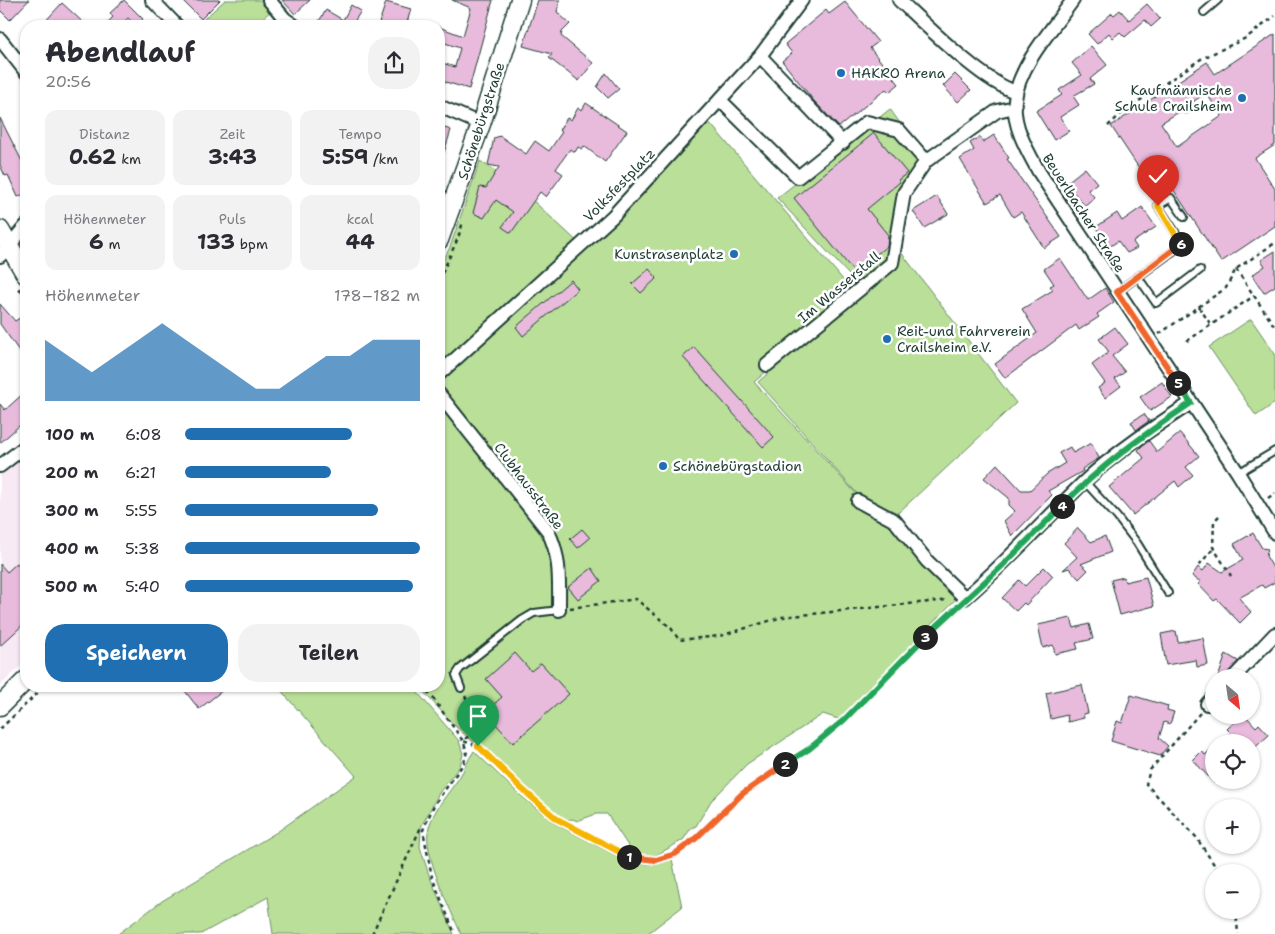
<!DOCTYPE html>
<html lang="de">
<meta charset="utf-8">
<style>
:root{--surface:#fff;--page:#f2f2f3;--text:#2b2b33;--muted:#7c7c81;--accent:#1f6fb2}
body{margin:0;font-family:"Shantell Sans",sans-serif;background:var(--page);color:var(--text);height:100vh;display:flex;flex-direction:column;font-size:19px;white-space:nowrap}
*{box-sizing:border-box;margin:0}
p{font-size:16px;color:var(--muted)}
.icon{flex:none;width:28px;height:28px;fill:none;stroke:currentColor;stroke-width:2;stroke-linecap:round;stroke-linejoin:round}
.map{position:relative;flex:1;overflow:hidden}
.side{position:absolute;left:20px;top:20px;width:425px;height:672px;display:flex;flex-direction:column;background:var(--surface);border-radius:20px;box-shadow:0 1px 4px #0004}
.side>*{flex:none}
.needle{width:32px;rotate:151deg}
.tools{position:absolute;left:1205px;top:669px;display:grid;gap:10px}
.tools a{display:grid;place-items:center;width:55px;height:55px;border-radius:50%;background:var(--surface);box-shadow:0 1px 4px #0004;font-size:25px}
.pin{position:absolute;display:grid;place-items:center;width:42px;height:42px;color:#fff;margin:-51px -21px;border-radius:50% 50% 50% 0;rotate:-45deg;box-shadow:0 0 5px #0007}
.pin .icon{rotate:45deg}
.km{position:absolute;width:25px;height:25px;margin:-12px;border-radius:50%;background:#222;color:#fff;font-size:14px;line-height:25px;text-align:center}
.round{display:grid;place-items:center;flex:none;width:52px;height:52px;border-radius:20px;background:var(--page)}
.head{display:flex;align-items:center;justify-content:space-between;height:85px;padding:0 25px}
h1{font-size:28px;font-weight:700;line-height:38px}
.stats{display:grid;grid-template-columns:repeat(3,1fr);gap:8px;height:85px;padding:5px 25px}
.stats div{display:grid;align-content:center;border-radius:12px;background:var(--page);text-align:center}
.stats b{font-size:21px;font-weight:700}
.stats small{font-size:14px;font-weight:400}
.stats p{font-size:14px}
.chart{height:140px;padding:10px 25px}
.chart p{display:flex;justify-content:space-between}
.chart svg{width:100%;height:90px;margin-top:5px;fill:var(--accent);opacity:.7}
.cta{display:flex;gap:10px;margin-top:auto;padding:10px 25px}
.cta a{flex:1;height:58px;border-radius:20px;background:var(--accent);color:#fff;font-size:20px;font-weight:700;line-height:58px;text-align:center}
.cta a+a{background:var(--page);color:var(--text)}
ul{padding:0 25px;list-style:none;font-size:16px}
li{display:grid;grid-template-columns:80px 60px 1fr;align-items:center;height:38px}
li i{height:12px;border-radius:6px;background:var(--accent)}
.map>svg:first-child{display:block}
.built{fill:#f8eaf4}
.green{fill:#badf99;stroke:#6c8e66}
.building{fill:#e8badc;stroke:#1f3d34;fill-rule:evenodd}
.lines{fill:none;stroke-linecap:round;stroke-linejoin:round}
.lane-casing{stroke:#1f3d34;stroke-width:10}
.street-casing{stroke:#1f3d34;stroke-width:16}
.secondary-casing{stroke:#1f3d34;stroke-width:21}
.path{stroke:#1f3d34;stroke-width:2.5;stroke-dasharray:4 4;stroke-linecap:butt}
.lane{stroke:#fff;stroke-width:6}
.street{stroke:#fff;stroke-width:12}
.secondary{stroke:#fff;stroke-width:18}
.split-1-casing{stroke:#fff;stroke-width:10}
.split-2-casing{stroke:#fff;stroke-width:10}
.split-3-casing{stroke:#fff;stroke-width:10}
.split-4-casing{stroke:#fff;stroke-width:10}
.split-5-casing{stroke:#fff;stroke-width:10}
.split-6-casing{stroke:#fff;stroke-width:10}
.split-7-casing{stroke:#fff;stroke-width:10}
.split-1{stroke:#f5b400;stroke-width:6}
.split-2{stroke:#f0652b;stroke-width:6}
.split-3{stroke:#22a559;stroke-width:6}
.split-4{stroke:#22a559;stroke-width:6}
.split-5{stroke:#22a559;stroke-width:6}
.split-6{stroke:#f0652b;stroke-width:6}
.split-7{stroke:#f5b400;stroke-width:6}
.poi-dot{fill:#1f6fb2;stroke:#fff;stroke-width:2}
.labels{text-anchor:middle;stroke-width:5;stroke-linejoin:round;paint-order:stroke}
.poi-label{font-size:14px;fill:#1f3d34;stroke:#fff;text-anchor:start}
.street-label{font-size:14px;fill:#1f3d34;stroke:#fff}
</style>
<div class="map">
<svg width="1275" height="934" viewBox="0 0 1275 934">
<rect width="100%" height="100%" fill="#fff"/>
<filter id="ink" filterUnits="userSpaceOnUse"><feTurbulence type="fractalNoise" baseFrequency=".02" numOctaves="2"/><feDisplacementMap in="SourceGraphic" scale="10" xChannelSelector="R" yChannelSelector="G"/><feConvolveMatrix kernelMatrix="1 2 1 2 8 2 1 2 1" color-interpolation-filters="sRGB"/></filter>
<g filter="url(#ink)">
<path class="built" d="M26,452V661L0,686V472Z"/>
<path class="green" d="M225,0H264L273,9L254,26H211L204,19Z
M890,109L931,167L916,174L894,243L1016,403L898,513L866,500L898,516L957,598L912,644L914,646L841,720L823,714L747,764L711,801L696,826L691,828L683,840L655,856L642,855L636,858L607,814H596L577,821L573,819L563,821L453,724L418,686H439V269L450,247L480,161L514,183L581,245L709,122L856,295L754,382L860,498L862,499L758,382L857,295L851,277L777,198Z
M1251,319L1275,354V403L1256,416L1209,347Z
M277,686H412L459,741L463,754L460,766L439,793L421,827L420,847L429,875L454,934H273L268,897L201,934H118L162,901L277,832L356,776Z
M474,751L519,794L556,824L625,860L648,864L672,859L682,907L647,934H461C451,910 421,852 429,827C434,809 448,794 459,778C465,769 468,759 474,751Z"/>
<path class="building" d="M0,0H29L10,20L0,10Z
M124,0L143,19L136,26L128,18L120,26H104L113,17L110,13Z
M182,0H220L201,19Z
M282,0H310L295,14Z
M452,0H493L469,89L439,80V62L455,67L460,48L439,41V27L463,36L471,8Z
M538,0H560L557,12L570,24L562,32L561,36L593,63L579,81L549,58L552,54L523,46Z
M386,2L411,9L406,26H378Z
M845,2L878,42L870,48L899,84L889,92L886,89L839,127L814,101L782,61L792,53L785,44L826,10L829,14Z
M62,3L87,26H41Z
M1147,4L1160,19L1151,27L1145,20L1125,37L1120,32L1113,38L1109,33L1097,44L1088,34L1112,13L1114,15L1120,10L1129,20Z
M351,5L361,11L352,25L353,26H316L326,10L343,20Z
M1275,34V145L1255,158L1275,189V226L1221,262L1173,189L1159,198L1111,126L1207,62L1215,74ZM1206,93L1222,116L1177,147L1161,123L1179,112L1187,114L1193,110L1194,101Z
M1091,46L1107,65L1090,79L1094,84L1073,96L1079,105L1060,117L1069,131L1054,140L1036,111L1062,95L1059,90L1082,75L1072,63Z
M606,73L619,89L608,98L597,87Z
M955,74L971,90L958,102L943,86Z
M586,103L627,131L605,162L584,146L582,149L578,147L575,152L570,149L556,169L563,174L546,197L540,192L511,233L502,227L513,212L496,200L484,218L473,213L480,187L486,188L499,167L488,165L494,138L500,136L526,154L535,141L549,151L562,132L559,130L567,118L571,120L578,108L582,110Z
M0,118L26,169V193L18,197L8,175L5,176L0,165Z
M439,126L451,130L441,162L439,161Z
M874,133L907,173L898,180L900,182L867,209L888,235L887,246L854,272L794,198Z
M994,135L1009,158L1007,159L1061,237L1044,248L1021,212L1013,217L1000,195L987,203L960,159L974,150L970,143L980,137L983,142Z
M1085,168L1097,183L1088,190L1095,198L1085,206L1066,183Z
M937,196L948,214L924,228L913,211Z
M1142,207L1156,227L1133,242L1137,248L1127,253L1118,241L1109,247L1096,227L1117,213L1122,221Z
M1275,251V286L1264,293L1252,275L1265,266L1261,260Z
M1060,258L1088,300L1105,288L1114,302L1097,314L1099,317L1079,330L1076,325L1005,378L995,364L1037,333L1022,309L1053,290L1050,286L1054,284L1044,269Z
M649,269L657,278L641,293L632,284Z
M571,280L578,289L523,336L516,327Z
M0,304L15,321L23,316L26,321V361L0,324Z
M1115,327L1128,344L1112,356L1125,372L1115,379L1121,386L1105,398L1098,388L1105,383L1092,365L1109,352L1099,339Z
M694,347L774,437L763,447L683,357Z
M1162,382L1172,397L1150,411L1140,397Z
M26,391V434L19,426L0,443V404L5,410Z
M1144,414L1149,421L1136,430L1131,422Z
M1180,433L1199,456L1186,467L1193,475L1179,487L1175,481L1133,515L1109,487L1144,458L1138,450L1143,445L1149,441L1157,452Z
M1091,443L1099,458L1082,469L1083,471L1048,491L1052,495L1012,536L1004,521L1015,511L1009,505V498L984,478L997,464L1021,490H1030L1047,474L1065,463L1059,453L1070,447L1073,453Z
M1078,528L1091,542L1105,536L1111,552L1081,564L1088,570L1079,579L1069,568L1063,570L1077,557L1064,543Z
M582,529L590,538L578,548L570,539Z
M1253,533L1262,548L1268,549L1266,556L1275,571V582L1264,588L1262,585L1239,598L1251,612L1240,623L1217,599L1214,601L1198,584L1201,582L1192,576L1198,567L1203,571L1209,563L1222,572L1243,560L1234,544Z
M17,563L26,573V622L0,646V564L7,572Z
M1044,567L1053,576L1026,605L1024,603L1016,611L1002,598L1019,580L1025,586Z
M592,568L601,581L578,599L568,587Z
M1124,577L1125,582L1146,577L1154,606L1120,615L1111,580Z
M1071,618L1074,628L1089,624L1093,639L1076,643L1078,649L1055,654L1053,645L1043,648L1038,625Z
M1176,631L1178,642L1203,638L1208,665L1197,667L1196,660L1166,665L1161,634Z
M515,653L531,671L541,663L569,694L513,743L485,712L502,697L486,679Z
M1226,654L1238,661L1224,678H1218Z
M1082,685L1088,713L1083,714L1084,718L1068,722L1067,715L1051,719L1046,693Z
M181,686H228L199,709Z
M1131,695L1168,706L1167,710L1174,712L1170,724L1164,722L1159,738L1168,746L1160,756L1111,741L1117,721L1122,723Z
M1242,715H1245L1256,727L1259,724L1269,735L1251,751V742H1230L1225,737L1230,732L1227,729Z
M1214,747V783L1193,760L1202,751L1205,755Z"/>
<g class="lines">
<g class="lane-casing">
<path id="lane" d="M1204,12L1218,0
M1138,277L1156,303L1200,270
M1117,292L1183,244L1158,206L1171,198L1184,217
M1238,473L1275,451
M1085,482L1117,517L1137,543L1168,593
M461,688L456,675L460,669L522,620L534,613L559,610"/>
</g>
<g class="street-casing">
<path id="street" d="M152,0L177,26
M269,0L285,19
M899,0C926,25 983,82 1016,92
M1073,0C1054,27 1018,66 1015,100C1012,125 1027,150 1039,172L1238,473L1275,533
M277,26L285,19L295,26
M0,39L26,72
M760,56L843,143
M721,101L798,177L867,122L899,130L926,161
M439,106L481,124
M0,256L26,226
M767,365L892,263L904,193L926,161L997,111L1015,107
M439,374L613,216L760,56L802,0
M439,394L548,531C561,558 559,580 559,610
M0,466L26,446
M858,501L895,521L927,561L965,598C1008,561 1043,522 1083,483C1113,454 1156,426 1191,403
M1233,678L1275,634
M1207,704L1214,697"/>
</g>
<g class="secondary-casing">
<path id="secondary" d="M0,230L26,275
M439,240L481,124L520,0
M0,706L26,680"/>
</g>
<path class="path" d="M1108,126L1123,112L1201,59L1246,38L1275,16
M1236,269L1275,327
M439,280L458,238L463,222
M19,288L26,301
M1199,307L1211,325
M1159,334L1226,288L1236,269L1275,243
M1187,341L1254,296
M1268,498L1275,493
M1219,516L1214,521L1213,547L1231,576
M1199,565L1214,548
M570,608L636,599L671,628L679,640L720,636L782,617L948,600
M422,686L433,698L463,741L467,751L464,763L434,805L423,830L432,877L455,934
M465,696L479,724L476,729L463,741L478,746L522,789L557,819L626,857L655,860L675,854L695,839L756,782L809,749L844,720L958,605
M1200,713L1150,770L1146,784L1196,837L1219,872
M0,729L45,686
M1236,910L1238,934
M372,934L421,827"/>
<use href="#lane" class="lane"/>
<use href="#street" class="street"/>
<use href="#secondary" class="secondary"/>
</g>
</g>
<g class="lines" filter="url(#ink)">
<g class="split-1-casing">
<path id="split-1" d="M478,746L522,789L557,819L629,857"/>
</g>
<g class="split-2-casing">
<path id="split-2" d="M629,857L656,860L675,854L695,839L742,794L785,764"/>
</g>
<g class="split-3-casing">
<path id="split-3" d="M785,764L809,749L844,720L925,637"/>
</g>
<g class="split-4-casing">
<path id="split-4" d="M925,637L1003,565L1062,506"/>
</g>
<g class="split-5-casing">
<path id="split-5" d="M1062,506C1100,466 1145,434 1191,403L1178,383"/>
</g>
<g class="split-6-casing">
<path id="split-6" d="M1178,383L1117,292L1181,244"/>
</g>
<g class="split-7-casing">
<path id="split-7" d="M1158,206L1181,244"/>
</g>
<use href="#split-1" class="split-1"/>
<use href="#split-2" class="split-2"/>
<use href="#split-3" class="split-3"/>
<use href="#split-4" class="split-4"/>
<use href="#split-5" class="split-5"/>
<use href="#split-6" class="split-6"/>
<use href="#split-7" class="split-7"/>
</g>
<g class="poi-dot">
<circle cx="841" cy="73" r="5"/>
<circle cx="1242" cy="98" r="5"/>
<circle cx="734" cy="254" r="5"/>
<circle cx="887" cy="339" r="5"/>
<circle cx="663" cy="466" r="5"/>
</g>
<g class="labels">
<g class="poi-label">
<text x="851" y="78">HAKRO Arena</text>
<text x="1232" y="95" text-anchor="end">Kaufmännische<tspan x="1232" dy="16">Schule Crailsheim</tspan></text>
<text x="724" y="259" text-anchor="end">Kunstrasenplatz</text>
<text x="897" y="336">Reit-und Fahrverein<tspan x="897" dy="16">Crailsheim e.V.</tspan></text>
<text x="673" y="471">Schönebürgstadion</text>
</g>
<g class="street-label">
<text transform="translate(481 121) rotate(-72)" y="5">Schönebürgstraße</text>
<text transform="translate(619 185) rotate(-46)" y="5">Volksfestplatz</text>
<text transform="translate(1084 213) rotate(57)" y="5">Beuerlbacher Straße</text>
<text transform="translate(839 287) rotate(-40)" y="5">Im Wasserstall</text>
<text transform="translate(529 486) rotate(53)" y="5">Clubhausstraße</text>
</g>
</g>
</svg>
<div class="tools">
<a><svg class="needle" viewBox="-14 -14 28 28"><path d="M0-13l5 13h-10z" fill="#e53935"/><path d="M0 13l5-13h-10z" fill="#7c7c81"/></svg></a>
<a><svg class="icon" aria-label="locate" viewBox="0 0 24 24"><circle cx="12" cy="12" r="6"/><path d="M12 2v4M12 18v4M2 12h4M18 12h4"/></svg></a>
<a>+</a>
<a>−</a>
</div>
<div class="pin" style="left:478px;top:746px;background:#1e9e55"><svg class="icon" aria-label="arrive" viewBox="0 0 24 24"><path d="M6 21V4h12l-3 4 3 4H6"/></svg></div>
<div class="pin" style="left:1158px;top:206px;background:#d93025"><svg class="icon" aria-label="check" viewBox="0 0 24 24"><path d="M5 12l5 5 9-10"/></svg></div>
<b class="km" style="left:629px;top:857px">1</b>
<b class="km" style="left:785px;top:764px">2</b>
<b class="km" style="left:925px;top:637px">3</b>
<b class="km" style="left:1062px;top:506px">4</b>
<b class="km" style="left:1178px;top:383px">5</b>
<b class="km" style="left:1181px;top:244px">6</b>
<section class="side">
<div class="head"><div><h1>Abendlauf</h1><p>20:56</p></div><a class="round"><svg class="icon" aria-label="share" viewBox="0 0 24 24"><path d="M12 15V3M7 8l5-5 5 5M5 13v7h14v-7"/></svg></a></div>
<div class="stats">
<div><p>Distanz</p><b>0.62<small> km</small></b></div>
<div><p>Zeit</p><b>3:43</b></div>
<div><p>Tempo</p><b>5:59<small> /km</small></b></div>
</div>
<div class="stats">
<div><p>Höhenmeter</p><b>6<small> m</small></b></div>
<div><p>Puls</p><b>133<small> bpm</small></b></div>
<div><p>kcal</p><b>44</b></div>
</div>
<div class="chart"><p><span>Höhenmeter</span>178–182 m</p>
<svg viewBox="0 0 160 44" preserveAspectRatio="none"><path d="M0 44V14L10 22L20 30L30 22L40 14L50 6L60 14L70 22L80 30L90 38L100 38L110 30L120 22L130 22L140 14L150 14L160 14V44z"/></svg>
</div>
<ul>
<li><b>100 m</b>6:08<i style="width:71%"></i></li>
<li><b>200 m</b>6:21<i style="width:62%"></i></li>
<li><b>300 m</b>5:55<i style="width:82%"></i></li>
<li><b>400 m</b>5:38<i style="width:100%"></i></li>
<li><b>500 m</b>5:40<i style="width:97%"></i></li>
</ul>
<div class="cta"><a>Speichern</a><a>Teilen</a></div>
</section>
</div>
